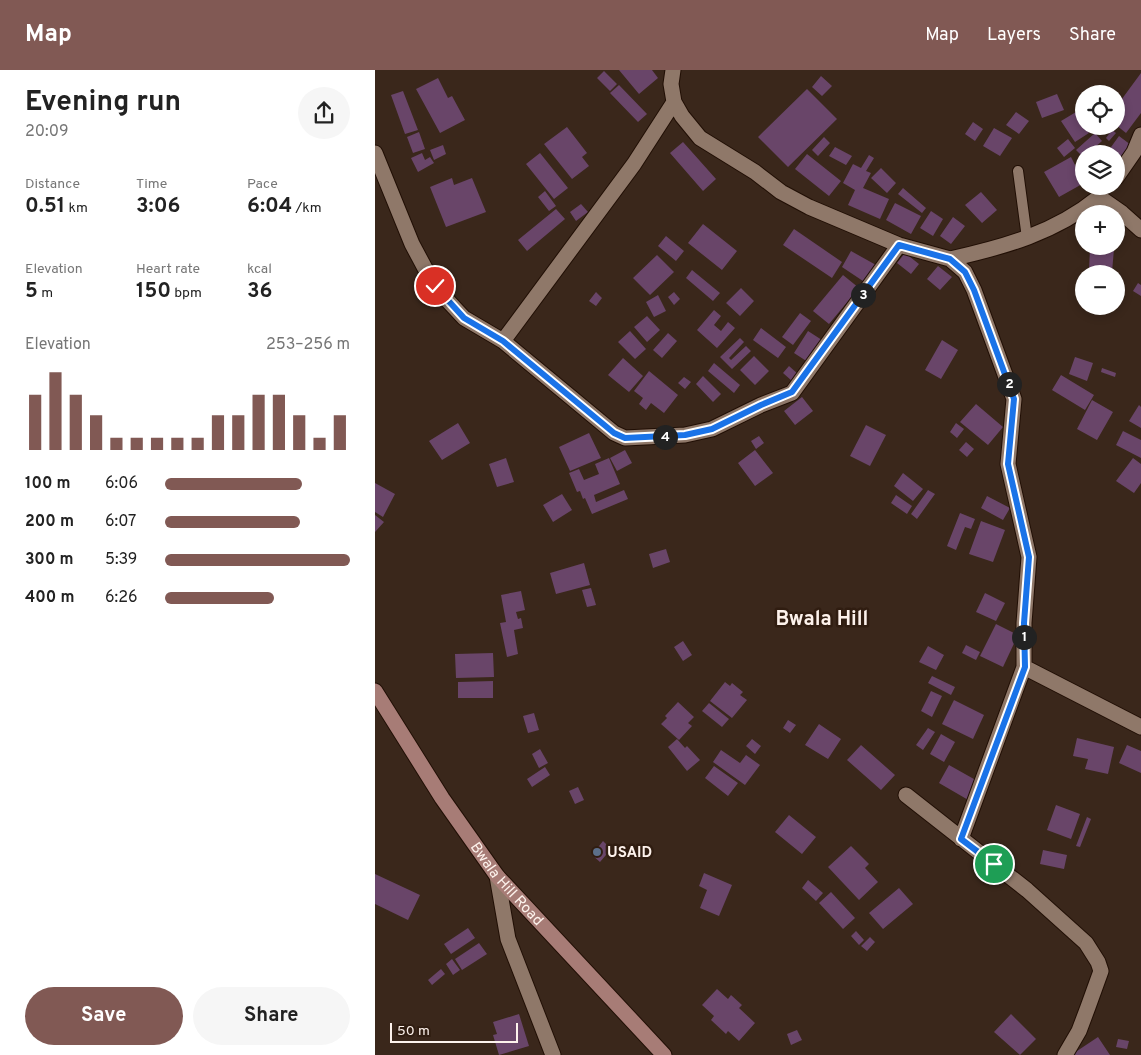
<!DOCTYPE html>
<meta charset="utf-8">
<style>
:root{--surface:#fff;--page:#f6f6f6;--text:#222;--muted:#767676;--accent:#815954}
body{margin:0;font-family:Overpass,sans-serif;background:var(--page);color:var(--text);height:100vh;display:flex;flex-direction:column;font-size:19px;white-space:nowrap}
*{box-sizing:border-box;margin:0}
p{font-size:16px;color:var(--muted)}
.icon{flex:none;width:28px;height:28px;fill:none;stroke:currentColor;stroke-width:2;stroke-linecap:round;stroke-linejoin:round}
.map{position:relative;flex:1;overflow:hidden}
.drawer{display:flex;flex-direction:column;background:var(--surface);width:375px}
.drawer>*{flex:none}
.tools{position:absolute;left:700px;top:15px;display:grid;gap:10px}
.tools a{display:grid;place-items:center;width:50px;height:50px;border-radius:50%;background:var(--surface);box-shadow:0 2px 8px #0003;font-size:25px}
.scale{position:absolute;left:15px;bottom:12px;width:128px;box-sizing:border-box;padding-left:5px;border:2px solid #fdf2ec;border-top:0;font-size:14px;line-height:18px;white-space:nowrap;color:#fdf2ec;-webkit-text-stroke:4px #301d11;paint-order:stroke}
.pin{position:absolute;display:grid;place-items:center;width:42px;height:42px;color:#fff;margin:-21px;border:2px solid #fff;border-radius:50%;box-shadow:0 1px 5px #0007}
.km{position:absolute;width:25px;height:25px;margin:-12px;border-radius:50%;background:#222;color:#fff;font-size:14px;line-height:25px;text-align:center}
.round{display:grid;place-items:center;flex:none;width:52px;height:52px;border-radius:26px;background:var(--page)}
.head{display:flex;align-items:center;justify-content:space-between;height:85px;padding:0 25px}
h1{font-size:28px;font-weight:700;line-height:38px}
.figures{display:grid;grid-template-columns:repeat(3,1fr);gap:8px;height:85px;padding:5px 25px}
.figures div{display:grid;align-content:center}
.figures b{font-size:21px;font-weight:700}
.figures small{font-size:14px;font-weight:400}
.figures p{font-size:14px}
.chart{height:140px;padding:10px 25px}
.chart p{display:flex;justify-content:space-between}
.chart svg{width:100%;height:90px;margin-top:5px;stroke:var(--accent);stroke-width:6}
.action{display:flex;gap:10px;margin-top:auto;padding:10px 25px}
.action a{flex:1;height:58px;border-radius:30px;background:var(--accent);color:#fff;font-size:20px;font-weight:700;line-height:58px;text-align:center}
.action a+a{background:var(--page);color:var(--text)}
ul{padding:0 25px;list-style:none;font-size:16px}
li{display:grid;grid-template-columns:80px 60px 1fr;align-items:center;height:38px}
li i{height:12px;border-radius:6px;background:var(--accent)}
header{display:flex;align-items:center;gap:30px;box-sizing:border-box;height:70px;padding:0 25px;background:var(--accent);color:#fff}
header strong{font-size:24px}
nav{display:flex;gap:28px;margin-inline-start:auto;font-size:18px}
main{display:flex;flex:1;min-height:0}
.map>svg:first-child{display:block}
.building{fill:#694569}
.lines{fill:none;stroke-linecap:round;stroke-linejoin:round}
.lane-casing{stroke:#210f05;stroke-width:12}
.street-casing{stroke:#210f05;stroke-width:17}
.secondary-casing{stroke:#210f05;stroke-width:17}
.lane{stroke:#8f7869;stroke-width:10}
.street{stroke:#8f7869;stroke-width:15}
.secondary{stroke:#a77c76;stroke-width:15}
.route-casing{stroke:#fff;stroke-width:10}
.route{stroke:#1a73e8;stroke-width:6}
.service-dot{fill:#5c6f8a;stroke:#301d11;stroke-width:2}
.labels{text-anchor:middle;stroke-width:5;stroke-linejoin:round;paint-order:stroke}
.poi-label{font-size:15px;font-weight:bold;fill:#fdf2ec;stroke:#301d11;text-anchor:start}
.street-label{font-size:15px;fill:#fdf2ec;stroke:#301d11}
.district-label{font-size:20px;font-weight:bold;fill:#fdf2ec;stroke:#301d11}
</style>
<header>
<strong>Map</strong>
<nav><a>Map</a><a>Layers</a><a>Share</a></nav>
</header>
<main>
<section class="drawer">
<div class="head"><div><h1>Evening run</h1><p>20:09</p></div><a class="round"><svg class="icon" aria-label="share" viewBox="0 0 24 24"><path d="M12 15V3M7 8l5-5 5 5M5 13v7h14v-7"/></svg></a></div>
<div class="figures">
<div><p>Distance</p><b>0.51<small> km</small></b></div>
<div><p>Time</p><b>3:06</b></div>
<div><p>Pace</p><b>6:04<small> /km</small></b></div>
</div>
<div class="figures">
<div><p>Elevation</p><b>5<small> m</small></b></div>
<div><p>Heart rate</p><b>150<small> bpm</small></b></div>
<div><p>kcal</p><b>36</b></div>
</div>
<div class="chart"><p><span>Elevation</span>253–256 m</p>
<svg viewBox="0 0 160 44" preserveAspectRatio="none"><path d="M5 44V17M15 44V6M25 44V17M35 44V27M45 44V38M55 44V38M65 44V38M75 44V38M85 44V38M95 44V27M105 44V27M115 44V17M125 44V17M135 44V27M145 44V38M155 44V27"/></svg>
</div>
<ul>
<li><b>100 m</b>6:06<i style="width:74%"></i></li>
<li><b>200 m</b>6:07<i style="width:73%"></i></li>
<li><b>300 m</b>5:39<i style="width:100%"></i></li>
<li><b>400 m</b>6:26<i style="width:59%"></i></li>
</ul>
<div class="action"><a>Save</a><a>Share</a></div>
</section>
<div class="map">
<svg width="766" height="985" viewBox="0 0 766 985">
<rect width="100%" height="100%" fill="#3a271b"/>
<path class="building" d="M244,0H277L283,8L264,24Z
M229,1L242,14L235,21L222,8Z
M766,3V43L751,63L741,55V37Z
M446,6L457,16L447,26L437,17Z
M63,8L73,28L77,26L90,50L65,63L41,19Z
M244,15L272,44L263,52L235,23Z
M432,19L462,49L413,97L383,67Z
M28,21L43,60L30,64L16,25Z
M682,24L689,40L667,48L661,32Z
M641,42L654,51L644,64L631,55Z
M701,42L714,63L700,72L686,51Z
M598,52L608,59L600,71L590,64Z
M192,57L212,83L207,87L214,96L197,109L169,74Z
M619,58L637,68L625,86L608,76Z
M737,60L741,63L734,71L731,68Z
M44,62L50,79L38,83L32,67Z
M720,63L727,71L712,84H709V88L701,80Z
M744,66L756,75L741,94V84H731Z
M449,67L455,73L443,86L437,80Z
M693,69L700,78L689,87L682,78Z
M308,72L341,109L328,121L295,83Z
M68,75L71,84L59,90L55,80Z
M460,77L477,86L471,95L454,86Z
M47,83L50,90L55,87L59,93L43,102L36,88Z
M165,83L193,118L179,129L151,94Z
M432,84L466,111L454,126L420,99Z
M494,85L499,88L491,101L496,103L488,118L514,129L505,149L473,135L480,120L468,113L478,94L486,98Z
M696,87L709,113L684,127L669,102Z
M506,98L521,113L512,123L496,108Z
M77,108L79,115L97,108L111,142L71,157L55,117Z
M528,118L551,138L547,143L523,124Z
M170,121L181,136L174,141L163,127Z
M606,122L622,140L607,153L590,135Z
M520,133L546,146L536,164L511,150Z
M206,134L213,142L201,151L195,142Z
M181,139L190,149L152,181L143,170Z
M556,141L568,149L558,166L545,158Z
M578,147L590,156L576,174L565,166Z
M328,154L362,181L347,200L313,173Z
M419,159L467,192L457,208L408,175Z
M291,166L309,181L301,191L283,176Z
M715,178L739,179L737,202L714,200Z
M476,181L501,195L488,211L467,197Z
M530,183L544,194L536,204L522,193Z
M282,185L299,202L275,225L258,208Z
M563,196L577,207L565,220L552,209Z
M317,200L345,223L338,231L311,208Z
M468,205L484,218L454,254L438,241Z
M763,213L766,215V226L758,221Z
M366,218L379,231L365,246L351,233Z
M221,222L227,228L221,236L214,231Z
M299,222L305,229L299,235L293,227Z
M283,225L291,241L279,247L271,232Z
M339,240L346,246L339,255L346,261L353,252L360,258L342,278L322,260Z
M425,243L436,251L418,275L407,267Z
M272,246L285,260L272,272L259,257Z
M386,258L411,277L403,288L378,270Z
M255,261L271,279L260,289L243,272Z
M433,261L450,272L436,294L419,283Z
M293,263L302,271L287,288L278,280Z
M365,268L369,272L354,288L356,290L371,276L376,281L357,299L345,287Z
M567,270L583,280L566,309L550,300Z
M379,286L394,301L380,315L365,300Z
M700,287L718,293L712,311L694,304Z
M248,288L268,306L254,322L233,305Z
M339,293L365,315L359,323L333,301Z
M414,296L423,304L417,311L408,303Z
M727,298L741,303L740,307L726,302Z
M274,301L303,325L289,343L276,333L271,340L264,334L268,328L259,321Z
M686,305L719,325L710,340L677,320Z
M328,306L346,324L338,332L321,314Z
M309,307L316,312L310,319L303,313Z
M427,327L438,341L420,355L409,341Z
M717,330L738,342L722,370L702,359Z
M601,334L628,357L613,375L585,352Z
M764,335L766,337V358L754,351Z
M83,353L95,373L67,390L54,371Z
M581,353L589,359L582,368L575,362Z
M491,355L511,365L495,396L475,386Z
M748,361L766,370V388L741,375Z
M214,363L226,388L195,401L184,377Z
M384,366L389,373L381,379L376,371Z
M591,372L599,379L592,387L584,380Z
M250,380L257,393L242,401L235,388Z
M380,380L398,403L380,416L363,393Z
M131,388L139,412L122,417L114,394Z
M234,388L245,414L219,425L221,432L249,420L253,429L217,444L210,428L208,429L205,421L202,422L194,403L204,399L209,410L224,404L220,394Z
M758,388L766,394V413L759,423L741,411Z
M528,403L548,419L538,431L519,416Z
M0,413L20,424L8,447L0,442Z
M553,420L560,424L542,449L536,444Z
M187,424L197,440L178,452L168,435Z
M521,425L537,436L532,444L516,433Z
M612,426L635,438L628,450L606,438Z
M585,443L600,449L596,459L590,457L581,480L572,476Z
M0,445L9,452L0,462Z
M606,451L630,460L618,492L594,484Z
M291,479L295,492L278,498L274,484Z
M209,493L215,515L181,524L175,503Z
M216,518L221,535L212,537L207,520Z
M146,521L150,540L141,542L143,549L146,548L148,558L139,560L143,584L132,587L125,553L131,552L126,525Z
M610,523L630,533L621,551L601,542Z
M621,554L643,565L628,597L605,586Z
M308,571L317,585L308,591L299,577Z
M591,575L605,582L601,590L587,583Z
M553,576L569,585L561,600L544,592Z
M118,583L119,607L81,608L80,584Z
M557,606L580,617L576,625L553,613Z
M118,611V628H83V612Z
M350,612L355,616L357,613L368,622L365,625L372,630L357,648L335,631Z
M556,621L567,626L557,647L546,641Z
M579,630L609,645L598,669L567,654Z
M303,632L319,647L313,653L317,656L304,670L286,654L292,648L290,646Z
M334,633L354,649L347,657L327,641Z
M159,643L164,660L153,663L148,646Z
M413,650L421,655L415,663L408,658Z
M444,654L466,669L453,689L430,675Z
M553,658L560,662L548,680L541,675Z
M566,664L580,672L569,692L555,684Z
M702,668L739,677L733,704L710,699L713,689L698,686Z
M302,669L310,678L312,676L325,690L312,701L293,677Z
M377,669L386,676L380,684L371,676Z
M486,675L520,705L506,720L472,690Z
M752,675L766,681V703L744,693Z
M165,679L173,693L164,698L157,684Z
M346,680L365,693L371,685L385,695L370,715L338,692Z
M574,695L606,713L595,731L564,713Z
M339,696L363,713L353,726L330,708Z
M170,697L175,705L157,717L152,709Z
M203,717L209,730L200,734L194,721Z
M681,735L705,744L696,769L672,760Z
M414,745L441,767L427,784L400,762Z
M712,747L716,749L705,777L701,776Z
M228,771L236,779L225,792L217,785Z
M476,776L494,794L490,798L503,812L484,830L453,797Z
M668,780L692,785L689,799L665,794Z
M329,803L357,815L344,846L325,838L332,820L324,816Z
M0,804L45,825L33,850L0,834Z
M433,810L448,823L441,831L427,818Z
M524,818L538,834L508,859L494,843Z
M456,822L480,848L468,859L444,833Z
M93,858L100,868L76,884L69,874Z
M481,861L489,870L484,875L476,866Z
M495,867L500,872L492,881L486,876Z
M104,873L112,884L87,900L80,889Z
M77,889L85,900L78,905L71,894Z
M66,899L70,904L57,915L53,910Z
M342,919L353,929L356,925L367,935L364,938L380,953L364,971L353,961L351,964L336,950L339,946L327,935Z
M144,944L154,976L124,985L118,965L122,964L118,952Z
M636,944L661,969L645,985L619,962Z
M422,960L427,970L416,975L412,964Z
M723,967L735,985H696Z
M743,969L754,971L752,979L741,977Z"/>
<g class="lines">
<g class="lane-casing">
<path id="lane" d="M643,101L652,168"/>
</g>
<g class="street-casing">
<path id="street" d="M298,0L296,14L299,32L307,46L325,68L380,102L406,122L434,137L524,175L575,189L590,202L599,220L639,329L633,394L654,487L649,553V597L586,769
M0,83L37,174L60,217L89,248L128,271L239,363L250,368L310,365L337,359L386,335L417,323L524,175
M741,108L759,82L766,65
M575,189C629,177 680,163 724,127L747,143L766,160
M128,271L259,94L299,32
M649,597L766,657
M531,725L652,820L711,873L723,892L726,901L713,937L704,961L690,985
M122,806L133,869L178,985"/>
</g>
<g class="secondary-casing">
<g id="secondary">
<path id="s1" d="M0,621L67,728L122,806L289,985"/>
</g>
</g>
<use href="#lane" class="lane"/>
<use href="#street" class="street"/>
<use href="#secondary" class="secondary"/>
</g>
<g class="lines">
<g class="route-casing">
<path id="route" d="M60,216L89,248L128,271L239,363L250,368L310,365L337,359L386,335L417,322L524,175L575,189L590,202L599,220L639,329L633,394L654,487L649,553L650,597L586,769L619,794"/>
</g>
<use href="#route" class="route"/>
</g>
<circle class="service-dot" cx="222" cy="782" r="5"/>
<g class="labels">
<g class="poi-label">
<text x="232" y="787">USAID</text>
</g>
<g class="street-label">
<text dy="5" stroke="none"><textPath href="#s1" startOffset="234">Bwala Hill Road</textPath></text>
</g>
<g class="district-label">
<text x="447" y="555">Bwala Hill</text>
</g>
</g>
</svg>
<div class="tools">
<a><svg class="icon" aria-label="locate" viewBox="0 0 24 24"><circle cx="12" cy="12" r="6"/><path d="M12 2v4M12 18v4M2 12h4M18 12h4"/></svg></a>
<a><svg class="icon" aria-label="layers" viewBox="0 0 24 24"><path d="M12 4l9 5-9 5-9-5zM3 14l9 5 9-5"/></svg></a>
<a>+</a>
<a>−</a>
</div>
<div class="scale">50 m</div>
<div class="pin" style="left:619px;top:794px;background:#1e9e55"><svg class="icon" aria-label="arrive" viewBox="0 0 24 24"><path d="M6 21V4h12l-3 4 3 4H6"/></svg></div>
<div class="pin" style="left:60px;top:216px;background:#d93025"><svg class="icon" aria-label="check" viewBox="0 0 24 24"><path d="M5 12l5 5 9-10"/></svg></div>
<b class="km" style="left:649px;top:567px">1</b>
<b class="km" style="left:634px;top:314px">2</b>
<b class="km" style="left:488px;top:225px">3</b>
<b class="km" style="left:290px;top:367px">4</b>
</div>
</main>
